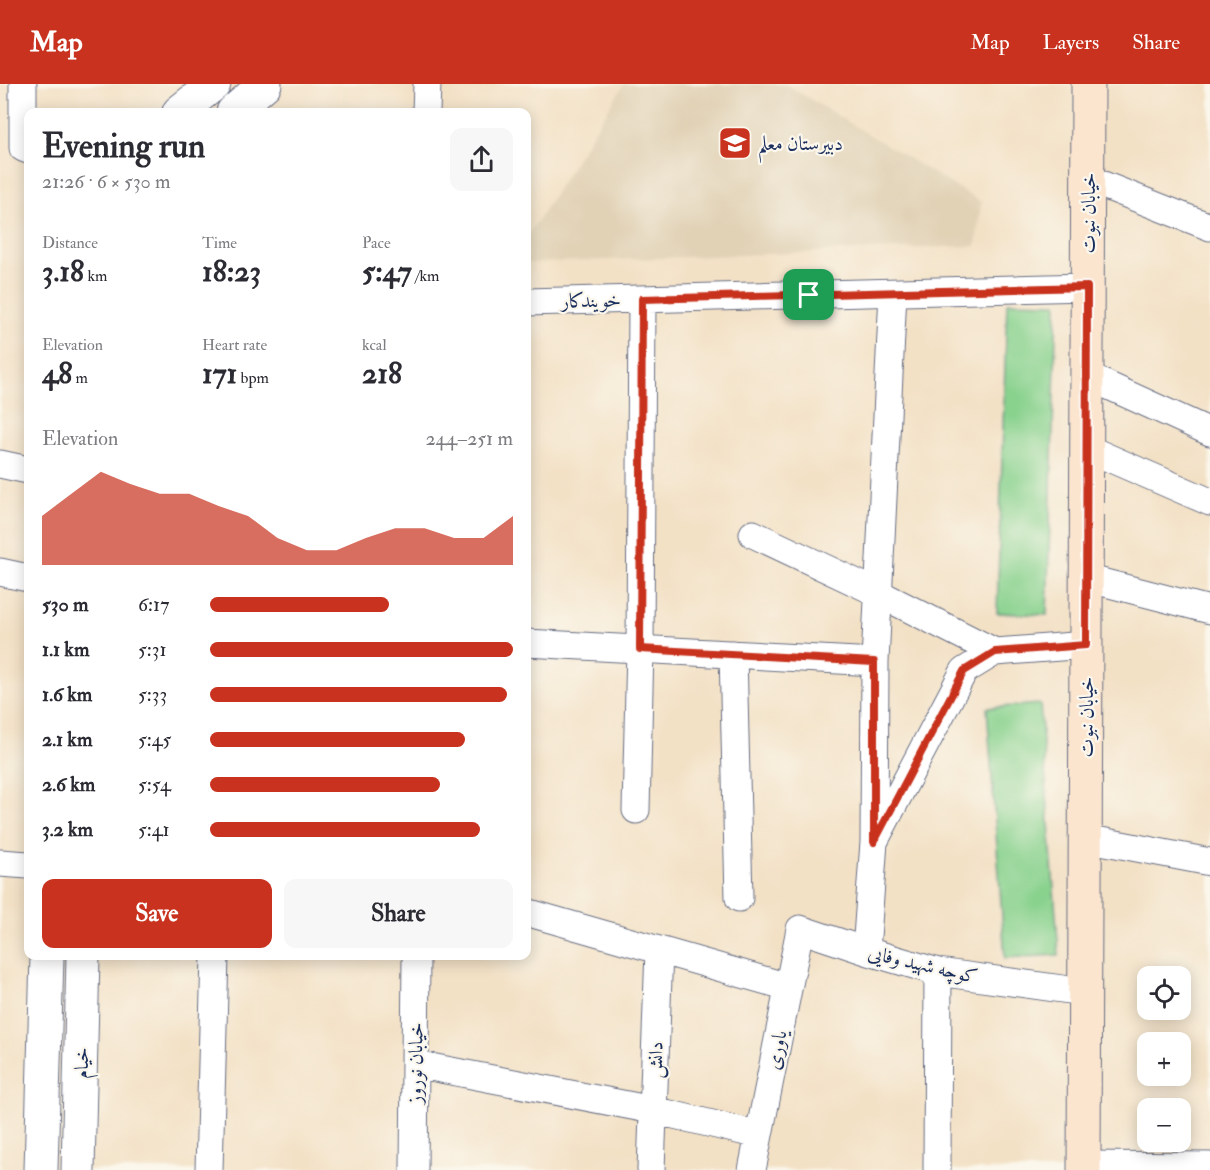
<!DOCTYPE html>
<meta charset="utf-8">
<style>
:root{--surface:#fff;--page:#f7f7f7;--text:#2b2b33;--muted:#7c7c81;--accent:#c8321e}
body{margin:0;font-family:"IM FELL Double Pica",Amiri,serif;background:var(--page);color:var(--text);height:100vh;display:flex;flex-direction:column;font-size:22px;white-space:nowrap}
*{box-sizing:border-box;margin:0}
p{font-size:20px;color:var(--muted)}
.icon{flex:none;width:33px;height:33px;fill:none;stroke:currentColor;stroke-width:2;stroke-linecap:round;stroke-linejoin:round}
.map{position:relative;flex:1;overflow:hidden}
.side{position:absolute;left:24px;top:24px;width:507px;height:852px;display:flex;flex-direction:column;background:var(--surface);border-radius:12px;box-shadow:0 3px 15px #0003}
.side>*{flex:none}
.controls{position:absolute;left:1137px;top:882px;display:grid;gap:12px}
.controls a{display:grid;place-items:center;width:54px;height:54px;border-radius:12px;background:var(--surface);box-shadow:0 3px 15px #0003;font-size:30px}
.pin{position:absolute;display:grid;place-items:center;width:51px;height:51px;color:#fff;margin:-26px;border-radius:12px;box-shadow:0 3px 9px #0006}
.round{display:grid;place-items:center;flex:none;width:63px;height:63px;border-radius:12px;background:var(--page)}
.overview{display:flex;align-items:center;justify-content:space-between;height:102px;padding:0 18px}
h1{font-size:33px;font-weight:700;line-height:45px}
.metrics{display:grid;grid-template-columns:repeat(3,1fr);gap:9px;height:102px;padding:6px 18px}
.metrics div{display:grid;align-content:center}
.metrics b{font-size:30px;font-weight:700}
.metrics small{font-size:16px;font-weight:400}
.metrics p{font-size:16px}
.chart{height:168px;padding:12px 18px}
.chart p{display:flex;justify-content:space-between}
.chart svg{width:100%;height:108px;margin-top:6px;fill:var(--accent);opacity:.7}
.cta{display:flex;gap:12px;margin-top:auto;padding:12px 18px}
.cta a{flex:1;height:69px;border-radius:12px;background:var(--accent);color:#fff;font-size:24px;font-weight:700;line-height:69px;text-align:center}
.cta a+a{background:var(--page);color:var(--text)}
ul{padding:0 18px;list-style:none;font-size:20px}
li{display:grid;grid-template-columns:96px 72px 1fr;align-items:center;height:45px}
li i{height:15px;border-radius:8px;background:var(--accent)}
header{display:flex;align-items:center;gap:36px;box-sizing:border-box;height:84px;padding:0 30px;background:var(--accent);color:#fff}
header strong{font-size:28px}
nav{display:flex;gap:33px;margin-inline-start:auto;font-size:21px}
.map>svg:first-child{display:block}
.built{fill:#e1d2b6}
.green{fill:#89d28e;stroke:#528076;stroke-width:1.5}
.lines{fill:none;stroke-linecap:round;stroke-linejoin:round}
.minor-casing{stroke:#676d82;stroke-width:29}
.tertiary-casing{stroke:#676d82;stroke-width:35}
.secondary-casing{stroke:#676d82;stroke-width:35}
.minor{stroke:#fff;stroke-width:27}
.tertiary{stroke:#fff;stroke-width:33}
.secondary{stroke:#fbe5cf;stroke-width:33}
.route-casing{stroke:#fff;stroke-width:12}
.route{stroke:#c8321e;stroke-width:8}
.labels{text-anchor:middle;stroke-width:4.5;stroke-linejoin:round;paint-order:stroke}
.poi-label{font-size:20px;fill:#1b2f5e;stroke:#fbf7ec;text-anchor:start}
.street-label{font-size:20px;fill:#1b2f5e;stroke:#fbf7ec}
</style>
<header>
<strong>Map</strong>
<nav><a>Map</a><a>Layers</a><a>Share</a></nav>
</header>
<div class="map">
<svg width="1210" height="1086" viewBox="0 0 1210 1086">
<rect width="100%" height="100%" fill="#fbf7ec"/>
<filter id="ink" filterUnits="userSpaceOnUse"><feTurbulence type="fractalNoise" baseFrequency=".0167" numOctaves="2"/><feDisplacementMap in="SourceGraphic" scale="12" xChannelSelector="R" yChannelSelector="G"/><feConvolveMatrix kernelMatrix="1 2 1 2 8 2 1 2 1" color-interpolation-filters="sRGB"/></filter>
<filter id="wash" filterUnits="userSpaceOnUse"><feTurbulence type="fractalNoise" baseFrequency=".008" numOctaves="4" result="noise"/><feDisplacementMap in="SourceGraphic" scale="24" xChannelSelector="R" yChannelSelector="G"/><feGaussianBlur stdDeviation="1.35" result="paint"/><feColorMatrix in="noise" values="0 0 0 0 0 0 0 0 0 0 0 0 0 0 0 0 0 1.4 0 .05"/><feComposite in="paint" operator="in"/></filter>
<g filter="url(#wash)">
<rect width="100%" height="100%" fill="#f3e1c6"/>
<path class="built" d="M624,0H785L981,118L976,162L527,179V153Z"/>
<path class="green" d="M1007,218L1057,219L1047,531L997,529Z
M1040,620L1059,871L1005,874L987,624Z"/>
</g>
<g filter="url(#ink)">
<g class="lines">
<g class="minor-casing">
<path id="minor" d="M23,0V64L28,66
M426,28L427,0
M1088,95L1210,143
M526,218L1087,203
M1087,292L1210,348
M1086,364L1210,418
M0,380L28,386
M753,450L878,509L995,568L1086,561
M0,488L28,494
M1086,494L1210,526
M526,559L875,578
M733,570L739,814
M636,726L640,565L642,215
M1085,754L1210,778
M874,758L875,578L893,209
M0,779L28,781
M526,828L788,903
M866,867L874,758L964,587L995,568
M415,980L653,1026L759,1051
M1084,1081L1210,1082
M209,1086L215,872
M414,1086L416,872
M651,1086L659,866
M752,1086L800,845L866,867L938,888L1084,908
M937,1086L938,888"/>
</g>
<g class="tertiary-casing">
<path id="tertiary" d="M179,28L214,0
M233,28L265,0
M41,1086L47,872
M78,1086L83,872"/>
</g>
<g class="secondary-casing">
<path id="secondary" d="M1084,1086L1088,0"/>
</g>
<use href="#minor" class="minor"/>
<use href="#tertiary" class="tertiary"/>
<use href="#secondary" class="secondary"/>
</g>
</g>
<g class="lines" filter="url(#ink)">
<g class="route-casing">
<path id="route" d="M1087,203L1086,561L995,568L964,587L874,758V578L640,565L642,215Z"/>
</g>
<use href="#route" class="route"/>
</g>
<defs>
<g id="school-square" transform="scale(1.725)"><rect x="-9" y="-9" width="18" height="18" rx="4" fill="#c8321e" stroke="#fbf7ec"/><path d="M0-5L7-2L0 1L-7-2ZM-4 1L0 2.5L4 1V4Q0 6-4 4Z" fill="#fff"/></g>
</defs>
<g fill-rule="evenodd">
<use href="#school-square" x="735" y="59"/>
</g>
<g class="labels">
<g class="poi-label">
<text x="758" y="66">دبیرستان معلم</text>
</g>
<g class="street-label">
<text transform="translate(1088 129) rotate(-90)" y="7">خیابان نبوت</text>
<text transform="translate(591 216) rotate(-1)" y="7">خویندکار</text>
<text transform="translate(1086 633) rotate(-90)" y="7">خیابان نبوت</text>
<text transform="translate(923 880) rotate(13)" y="7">کوچه شهید وفایی</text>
<text transform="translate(776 966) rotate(-79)" y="7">یاوری</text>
<text transform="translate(655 976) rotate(-88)" y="7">دانش</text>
<text transform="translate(81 979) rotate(-89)" y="7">خیام</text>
<text transform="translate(415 979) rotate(-89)" y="7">خیابان نوروز</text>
</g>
</g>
</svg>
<div class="controls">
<a><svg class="icon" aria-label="locate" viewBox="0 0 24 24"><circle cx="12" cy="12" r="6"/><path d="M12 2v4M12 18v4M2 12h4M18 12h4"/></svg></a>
<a>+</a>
<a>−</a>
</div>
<div class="pin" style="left:809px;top:211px;background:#1e9e55"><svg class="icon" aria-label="arrive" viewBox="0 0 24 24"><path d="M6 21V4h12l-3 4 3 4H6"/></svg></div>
<section class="side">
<div class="overview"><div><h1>Evening run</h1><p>21:26 · 6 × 530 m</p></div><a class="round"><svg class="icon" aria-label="share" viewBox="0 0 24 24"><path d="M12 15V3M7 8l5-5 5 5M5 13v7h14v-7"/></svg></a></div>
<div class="metrics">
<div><p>Distance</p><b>3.18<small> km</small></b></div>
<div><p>Time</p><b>18:23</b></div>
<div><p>Pace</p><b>5:47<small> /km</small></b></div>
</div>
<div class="metrics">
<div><p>Elevation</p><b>48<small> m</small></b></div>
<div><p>Heart rate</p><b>171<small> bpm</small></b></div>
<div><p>kcal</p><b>218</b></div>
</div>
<div class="chart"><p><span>Elevation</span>244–251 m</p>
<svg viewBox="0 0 160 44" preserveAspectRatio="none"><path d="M0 44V24L10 15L20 6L30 11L40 15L50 15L60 20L70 24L80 33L90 38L100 38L110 33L120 29L130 29L140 33L150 33L160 24V44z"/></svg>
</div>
<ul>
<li><b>530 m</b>6:17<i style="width:59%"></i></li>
<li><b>1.1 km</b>5:31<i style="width:100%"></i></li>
<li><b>1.6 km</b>5:33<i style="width:98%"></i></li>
<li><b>2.1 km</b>5:45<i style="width:84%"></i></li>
<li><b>2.6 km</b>5:54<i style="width:76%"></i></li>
<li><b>3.2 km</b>5:41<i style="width:89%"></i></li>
</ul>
<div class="cta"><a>Save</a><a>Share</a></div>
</section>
</div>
